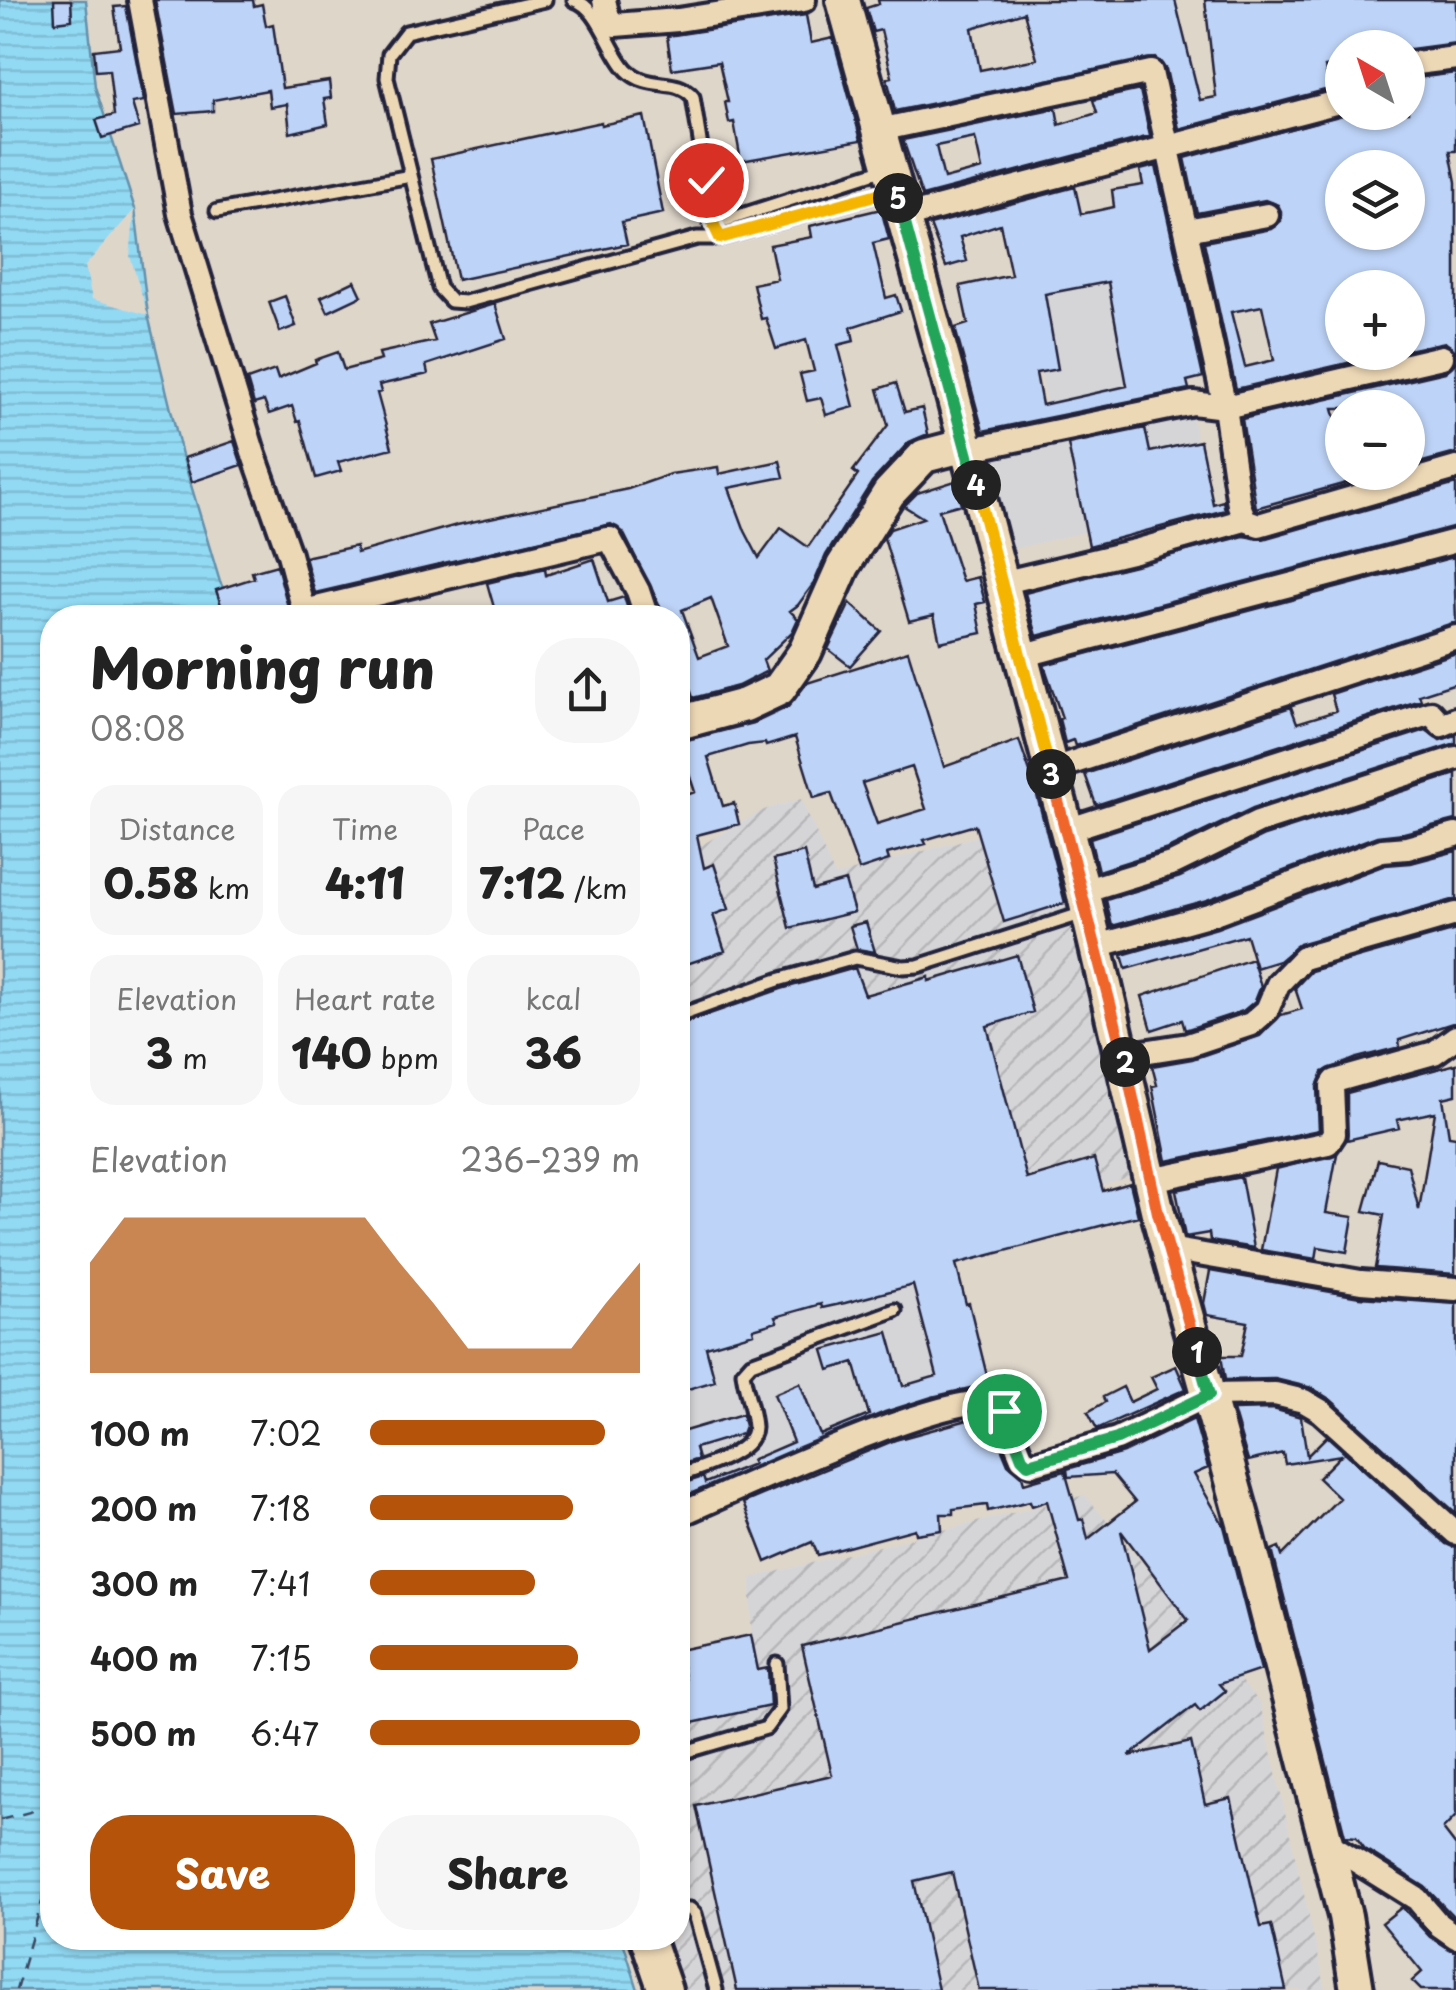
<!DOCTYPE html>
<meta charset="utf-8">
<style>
:root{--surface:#fff;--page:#f6f6f6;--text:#222;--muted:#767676;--accent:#b45309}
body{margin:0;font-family:"Playpen Sans",sans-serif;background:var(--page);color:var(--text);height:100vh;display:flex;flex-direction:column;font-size:38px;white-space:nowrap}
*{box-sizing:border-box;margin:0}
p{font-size:32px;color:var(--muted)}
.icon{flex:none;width:55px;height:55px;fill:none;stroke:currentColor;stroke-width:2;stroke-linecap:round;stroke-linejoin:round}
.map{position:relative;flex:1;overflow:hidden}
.details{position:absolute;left:40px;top:605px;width:650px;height:1345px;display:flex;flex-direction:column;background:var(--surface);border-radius:40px;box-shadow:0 2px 8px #0004}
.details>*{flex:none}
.needle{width:65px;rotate:321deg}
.tools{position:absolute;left:1325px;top:30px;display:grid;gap:20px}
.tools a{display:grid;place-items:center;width:100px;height:100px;border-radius:50%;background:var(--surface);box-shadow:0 2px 8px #0004;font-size:50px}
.pin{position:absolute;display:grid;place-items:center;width:85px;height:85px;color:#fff;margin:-42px;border:5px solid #fff;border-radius:50%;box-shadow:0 2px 10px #0007}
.km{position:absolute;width:50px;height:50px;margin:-25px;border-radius:50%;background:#222;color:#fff;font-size:28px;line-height:50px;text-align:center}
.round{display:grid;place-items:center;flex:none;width:105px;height:105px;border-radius:40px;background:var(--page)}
.summary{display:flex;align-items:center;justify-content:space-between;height:170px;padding:0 50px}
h1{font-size:55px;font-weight:800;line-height:75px}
.metrics{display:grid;grid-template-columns:repeat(3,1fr);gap:15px;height:170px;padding:10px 50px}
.metrics div{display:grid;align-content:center;border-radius:25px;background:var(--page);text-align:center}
.metrics b{font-size:42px;font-weight:800}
.metrics small{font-size:28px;font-weight:400}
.metrics p{font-size:28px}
.chart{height:280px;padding:20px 50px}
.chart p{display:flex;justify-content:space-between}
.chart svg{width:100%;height:180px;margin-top:10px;fill:var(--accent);opacity:.7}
.button{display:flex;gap:20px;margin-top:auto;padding:20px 50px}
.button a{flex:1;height:115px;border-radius:40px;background:var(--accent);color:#fff;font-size:40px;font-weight:800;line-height:115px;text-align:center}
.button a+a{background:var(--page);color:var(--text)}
ul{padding:0 50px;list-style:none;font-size:32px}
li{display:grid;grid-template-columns:160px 120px 1fr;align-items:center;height:75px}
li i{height:25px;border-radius:12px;background:var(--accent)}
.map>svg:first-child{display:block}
.built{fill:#d5d5d8}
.industrial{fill:url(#industrial-furrows)}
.water{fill:url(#water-rules);stroke:#6590aa;stroke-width:2.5}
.pier{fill:#dfd6ca}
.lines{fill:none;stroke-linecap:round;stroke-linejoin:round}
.ferry{stroke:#384760;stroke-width:2.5;stroke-dasharray:12 10;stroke-linecap:butt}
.building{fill:#bdd3f7;stroke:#22223b;stroke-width:2.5;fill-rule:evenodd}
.lane-casing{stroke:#22223b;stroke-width:19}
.street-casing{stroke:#22223b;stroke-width:30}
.secondary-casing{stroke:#22223b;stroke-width:40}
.lane{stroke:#edd8b6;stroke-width:11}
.street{stroke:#edd8b6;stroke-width:22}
.secondary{stroke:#edd8b6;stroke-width:32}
.split-1-casing{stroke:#fff;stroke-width:20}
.split-2-casing{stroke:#fff;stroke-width:20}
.split-3-casing{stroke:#fff;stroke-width:20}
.split-4-casing{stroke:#fff;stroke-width:20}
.split-5-casing{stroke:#fff;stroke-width:20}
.split-6-casing{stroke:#fff;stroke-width:20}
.split-1{stroke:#22a559;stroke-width:12}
.split-2{stroke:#f0652b;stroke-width:12}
.split-3{stroke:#f0652b;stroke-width:12}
.split-4{stroke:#f5b400;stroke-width:12}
.split-5{stroke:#22a559;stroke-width:12}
.split-6{stroke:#f5b400;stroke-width:12}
</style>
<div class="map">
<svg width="1456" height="1990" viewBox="0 0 1456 1990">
<defs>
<pattern id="industrial-furrows" width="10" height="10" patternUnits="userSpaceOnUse" patternTransform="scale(2.5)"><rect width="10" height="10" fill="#d5d5d8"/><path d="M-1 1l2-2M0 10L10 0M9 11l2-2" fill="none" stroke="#b7b7ba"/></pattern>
<pattern id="water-rules" width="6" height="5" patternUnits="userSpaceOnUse" patternTransform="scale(2.5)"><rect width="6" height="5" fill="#92daf4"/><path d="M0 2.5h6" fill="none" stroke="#7ebbd2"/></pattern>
</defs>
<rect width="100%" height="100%" fill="#dfd6ca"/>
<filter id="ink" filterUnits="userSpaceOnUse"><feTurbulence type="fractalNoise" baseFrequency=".01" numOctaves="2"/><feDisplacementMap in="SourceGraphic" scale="20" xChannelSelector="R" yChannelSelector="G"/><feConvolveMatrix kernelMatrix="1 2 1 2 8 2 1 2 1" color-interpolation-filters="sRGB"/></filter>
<g filter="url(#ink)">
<path class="built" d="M1150,237L1173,410L1053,436L1018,263Z
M1191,408L1207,503L1013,549L989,456Z
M913,1233L968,1394L678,1505V1297Z"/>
<path class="industrial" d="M801,799L835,876L1027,822L1052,906L1074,903L1075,922L1131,1176L1027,1209L678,1297V858L764,810Z
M1085,1495L1260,1704L1326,1990H671L657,1938H678V1741L686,1734L682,1666L751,1649V1578Z"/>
<path class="water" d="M0,0H86L95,87L135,209L148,315L182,455L220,582L239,617L52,618V1938H622L638,1990H0Z"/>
<path class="pier" d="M135,209L130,256L148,315L92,299L85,266Z"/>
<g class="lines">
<path class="ferry" d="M0,1820L52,1806
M16,1990L52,1868"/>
</g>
<path class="building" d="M54,0H71L72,20L55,22Z
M155,0H253L254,6L262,4L266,26L273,24L282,88L329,81L331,98L324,99L328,124L290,133L287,104L270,107L268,90L213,100V111L177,114Z
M878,0H1175L1200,100L1216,97L1205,0H1456V43L1411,49L1342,48V64L1325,67L1329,89L1179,129L1166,69L1155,58L895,111L887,78L892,77L881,30L873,32L866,8L879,4ZM1024,12L1037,59L980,70L972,28Z
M126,6L144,101L132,103L139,127L102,138L96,120L114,115L109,70L96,71L94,50L120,47L114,7Z
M806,15L811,43L833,38L861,140L741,161L734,122L729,123L725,102H728L719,62L672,69L667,36Z
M1456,73V151H1450L1456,182V352L1445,342L1408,350V288H1342L1339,293L1342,352H1395L1236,389L1204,242L1271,229L1281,221V211L1278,205L1265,200L1197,213L1185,158L1351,112H1408V79ZM1408,160V232H1342V168ZM1262,306L1274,360L1245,367L1231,312Z
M1140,90L1150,136L922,196L903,140L1056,108L1059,125L1097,113L1093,100ZM975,138L982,169L944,179L936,146Z
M644,116L663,213L622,222L627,244L457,280L431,159L601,122V125Z
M1156,166L1203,377L1187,381L1189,389L983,431L955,328L968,324L960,286L1011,275L1000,224L960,237L967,261L946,267L930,225L1075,187L1081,214L1114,207L1112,190L1143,185L1140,170ZM1108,282L1127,386L1042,405L1036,373L1058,369L1045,294Z
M881,209L889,239L873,243L886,298L896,295L901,311L851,327L854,341L838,345L854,407L826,415L821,398L807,401L800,374L814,371L806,340L776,349L766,318L761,319L753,284L777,279L770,245L812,237L810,226Z
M355,281L362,296L328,312L321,297Z
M285,296L296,326L280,332L269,302Z
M495,304L506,339L426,365L428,374L379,385L381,392L377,393L392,448L338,462L341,471L316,478L300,421L297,422L292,406L269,414L264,401L254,404L247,380L275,370L278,379L316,363L315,360L338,352L344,370L381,360L379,353L435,341L429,324Z
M1456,362V453L1408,466V408H1333L1342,440V472H1386L1256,508L1242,419L1445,372Z
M896,383L905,412L922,408L928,434L909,442L872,482L826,555L814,583L798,605L790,611L798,619L792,632L763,660L767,671L738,686L693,698L678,652V618H666L623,532L611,524L315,593L305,557L356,546L357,553L457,525L628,489L671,474L718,467L719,474L780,461L784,477L729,488L745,531L759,558L781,528L808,547L858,475L853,471L888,425L878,389ZM711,598L728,646L699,657L682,610Z
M1145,428L1150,452L1200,441L1213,504L1223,501L1225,510L1089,546L1068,444Z
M234,441L242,465L192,482L184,458Z
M955,481L961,504L939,510L962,581L978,577L985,602L976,604L982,633L940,642L934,615L909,621L884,538L890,529L923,518L904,506L917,493Z
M1456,484V526L1037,636L1025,593L1244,536L1263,539Z
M1454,557L1456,622L1075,746L1073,740L1065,743L1059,719L1062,718L1044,665Z
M594,559L608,602L624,597L631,618H568V614L553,618H497L487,583L545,569L546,575Z
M277,565L289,611L266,618H239L236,607L223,611L216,590L254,578L252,572Z
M850,603L881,631L850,666L828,649Z
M908,651L944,767L1019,740L1034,784L1065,903L1004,922L975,825L924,840L926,844L887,854L889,860L859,870L831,793L814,798L795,737L766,746L765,743L748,745L708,757L723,806L734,803L739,824L697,835L704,868L714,864L729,909L713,915L725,951L678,967V798L695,792L685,762L678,764V742L754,723L788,707L807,683ZM912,767L926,809L877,824L862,783Z
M1456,653V683L1419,695L1421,700L1096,805L1085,774L1291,707L1297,723L1336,711L1331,694Z
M1426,730L1440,740L1456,735V743L1253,808L1168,849L1098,871L1090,838Z
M1456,774V820L1404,833L1377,836L1207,900L1112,926L1106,900L1180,877L1264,836Z
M1456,851V899L1299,944L1279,961L1256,968L1246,935L1126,969L1122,955L1217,928L1385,865L1411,863Z
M804,852L813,890L845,881L854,912L790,928L773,860Z
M866,922L875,952L857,949L850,926Z
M1456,930V1022L1399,1040L1400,1047L1357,1058L1323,1072L1317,1087L1319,1130L1167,1161L1152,1086L1157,1085L1152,1066L1192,1059L1260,1036L1281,1015L1302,1009L1295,988L1311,971Z
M1017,955L1033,1012L987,1026L1027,1179L1094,1159L1103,1191L1130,1183L1138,1216L956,1264L966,1304L969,1303L990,1388H970L932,1397L885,1412L678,1499V1485L703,1477L705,1483L753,1464L751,1460L793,1442L774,1394L800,1383L820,1435L869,1415L854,1362L829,1370L823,1350L888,1332L903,1386L937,1376L913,1285L845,1303L822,1308L821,1304L775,1317L777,1322L753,1329L754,1333L706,1347L715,1381L678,1392V1367L686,1365L678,1335V1025L781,989L855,968L865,995L929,977V981Z
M1252,959L1261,986L1255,1001L1243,1011L1185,1030L1182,1020L1152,1030L1142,996Z
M1456,1064V1095L1443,1098L1449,1136L1456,1137L1455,1274L1375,1268L1384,1215L1364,1211L1378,1160L1408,1166L1419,1210L1435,1112L1397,1120L1399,1128L1347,1140V1093Z
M1337,1154L1326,1213L1353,1217L1347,1252L1318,1247L1316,1259L1261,1250L1276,1169Z
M1241,1177L1254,1248L1210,1241L1209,1233L1185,1237L1176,1190Z
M1210,1271L1360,1297L1456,1304V1513L1331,1400L1312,1388L1275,1379L1225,1380L1221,1356H1241L1248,1322L1207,1315L1204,1303Z
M1176,1366L1186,1389L1097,1429L1088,1412L1105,1402L1103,1397L1123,1387L1130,1402L1157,1389L1151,1377Z
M1273,1409L1301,1417L1307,1456L1327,1436L1446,1544L1456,1548V1816L1443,1829L1456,1846V1919L1425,1887L1365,1849L1356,1837L1345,1836L1272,1550L1279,1547L1282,1556L1339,1498L1318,1478L1341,1455L1285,1464L1283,1453L1248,1461L1233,1410Z
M742,1414L745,1426L742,1434L695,1448L698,1459L678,1466V1433Z
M975,1418H989L1008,1464L1022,1476L1024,1483L1065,1471L1079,1520L1083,1519L1088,1539L1135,1502L1112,1474L1068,1477L1067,1469L1123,1453L1194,1419L1208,1468L1194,1474L1224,1526L1261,1670L1219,1684L1225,1691L1200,1711L1195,1705L1129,1756L1191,1742L1205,1804L1231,1798L1261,1927L1271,1925L1286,1990H979L952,1872L914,1881L938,1990H737L696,1806L832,1775L802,1646L1069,1581L1047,1501L1032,1506L1030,1501L988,1511L987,1505L953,1509V1514H941L942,1530L916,1534L915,1529L818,1555L812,1542L766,1562L743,1503L895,1440ZM1121,1531L1188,1620L1150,1649Z
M751,1635L758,1670L768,1668L770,1706L692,1723L679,1650Z
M1402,1907L1430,1937L1456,1952V1990H1421L1412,1981L1422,1972L1382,1923Z"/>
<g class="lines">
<g class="lane-casing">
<path id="lane" d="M545,0L406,32L389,54L387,78L439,288L451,301L465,302L697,238H720L892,190
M574,0C599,7 609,51 627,70C649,92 676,76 693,97L713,223L720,238
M217,211L411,176
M711,225L888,168
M678,1016L778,980L855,958L903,967L918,966L1084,913
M678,1476C698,1468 755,1453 754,1427C753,1409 745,1390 743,1372L751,1363L895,1310
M678,1754L766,1728L780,1709L777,1664
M678,1909H690L695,1914L716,1990"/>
</g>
<g class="street-casing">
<path id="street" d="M140,0L180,214L254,455L289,554L306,618
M604,0L608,17L615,25L678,20L804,0
M1408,64L1456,58
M879,130L1151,72L1225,407L1239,505L1245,520L1259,525L1456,468
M903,217L1342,101
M1187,230L1267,215
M967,450L1193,403L1225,407L1442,357
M1001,583L1135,551L1245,520
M304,611L607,539H610L638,591L647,618
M1021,656L1456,541
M1050,770L1456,637
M1067,830L1431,713L1442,725L1456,719
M1083,891L1174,863L1258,822L1456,758
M1097,946L1212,914L1382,850L1407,848L1456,835
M1124,1055L1188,1045L1251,1024L1267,1010L1278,984L1303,958L1456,914
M1151,1180L1328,1143L1334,1134L1332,1086L1335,1081L1434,1053L1456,1037
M1169,1249L1361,1282L1456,1289
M678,1515C735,1491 949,1389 999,1403L1022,1458L1032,1464L1117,1439L1209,1395L1275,1394L1304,1401L1321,1411L1456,1533
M1326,1842L1417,1899L1439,1925L1456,1937"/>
</g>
<g class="secondary-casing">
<path id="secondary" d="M843,0L948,377L1083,891L1158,1213L1245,1527L1345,1916L1357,1990
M678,723L745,705L779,689L805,652L843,566L889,493L924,456L966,445
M647,1938L665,1990"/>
</g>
<use href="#lane" class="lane"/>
<use href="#street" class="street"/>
<use href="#secondary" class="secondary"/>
</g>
</g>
<g class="lines" filter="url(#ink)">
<g class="split-1-casing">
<path id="split-1" d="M1004,1411L1022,1458L1028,1464L1117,1439L1209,1395L1197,1352"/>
</g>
<g class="split-2-casing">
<path id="split-2" d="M1125,1062L1158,1213L1197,1352"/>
</g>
<g class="split-3-casing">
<path id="split-3" d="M1051,774L1125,1062"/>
</g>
<g class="split-4-casing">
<path id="split-4" d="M976,485L1051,774"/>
</g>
<g class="split-5-casing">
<path id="split-5" d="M898,198L976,485"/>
</g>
<g class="split-6-casing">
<path id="split-6" d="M706,180L713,223L720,238L896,189L898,198"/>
</g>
<use href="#split-1" class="split-1"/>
<use href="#split-2" class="split-2"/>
<use href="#split-3" class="split-3"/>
<use href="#split-4" class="split-4"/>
<use href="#split-5" class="split-5"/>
<use href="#split-6" class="split-6"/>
</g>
</svg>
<div class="tools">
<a><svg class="needle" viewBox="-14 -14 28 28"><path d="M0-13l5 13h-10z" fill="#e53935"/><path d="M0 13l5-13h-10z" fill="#767676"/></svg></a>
<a><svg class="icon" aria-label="layers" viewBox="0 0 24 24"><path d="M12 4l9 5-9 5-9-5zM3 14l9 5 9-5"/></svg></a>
<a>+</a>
<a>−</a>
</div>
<div class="pin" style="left:1004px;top:1411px;background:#1e9e55"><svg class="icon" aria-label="arrive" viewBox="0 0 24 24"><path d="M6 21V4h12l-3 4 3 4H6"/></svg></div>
<div class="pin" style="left:706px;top:180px;background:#d93025"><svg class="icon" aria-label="check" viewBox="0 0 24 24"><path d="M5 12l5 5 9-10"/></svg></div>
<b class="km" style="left:1197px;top:1352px">1</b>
<b class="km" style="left:1125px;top:1062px">2</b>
<b class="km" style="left:1051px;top:774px">3</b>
<b class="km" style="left:976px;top:485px">4</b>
<b class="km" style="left:898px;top:198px">5</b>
<section class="details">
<div class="summary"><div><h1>Morning run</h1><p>08:08</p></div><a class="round"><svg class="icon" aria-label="share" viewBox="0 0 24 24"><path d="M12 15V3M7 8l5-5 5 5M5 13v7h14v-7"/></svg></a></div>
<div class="metrics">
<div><p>Distance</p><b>0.58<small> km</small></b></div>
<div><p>Time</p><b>4:11</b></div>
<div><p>Pace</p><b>7:12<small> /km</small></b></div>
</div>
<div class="metrics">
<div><p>Elevation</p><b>3<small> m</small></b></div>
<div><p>Heart rate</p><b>140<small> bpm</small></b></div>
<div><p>kcal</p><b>36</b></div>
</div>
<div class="chart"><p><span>Elevation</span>236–239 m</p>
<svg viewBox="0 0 160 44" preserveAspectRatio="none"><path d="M0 44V17L10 6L20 6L30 6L40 6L50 6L60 6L70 6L80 6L90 17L100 27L110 38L120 38L130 38L140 38L150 27L160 17V44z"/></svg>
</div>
<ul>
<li><b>100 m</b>7:02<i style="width:87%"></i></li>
<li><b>200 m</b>7:18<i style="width:75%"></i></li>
<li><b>300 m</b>7:41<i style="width:61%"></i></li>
<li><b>400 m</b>7:15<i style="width:77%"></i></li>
<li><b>500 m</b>6:47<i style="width:100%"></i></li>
</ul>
<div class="button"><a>Save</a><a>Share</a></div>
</section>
</div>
